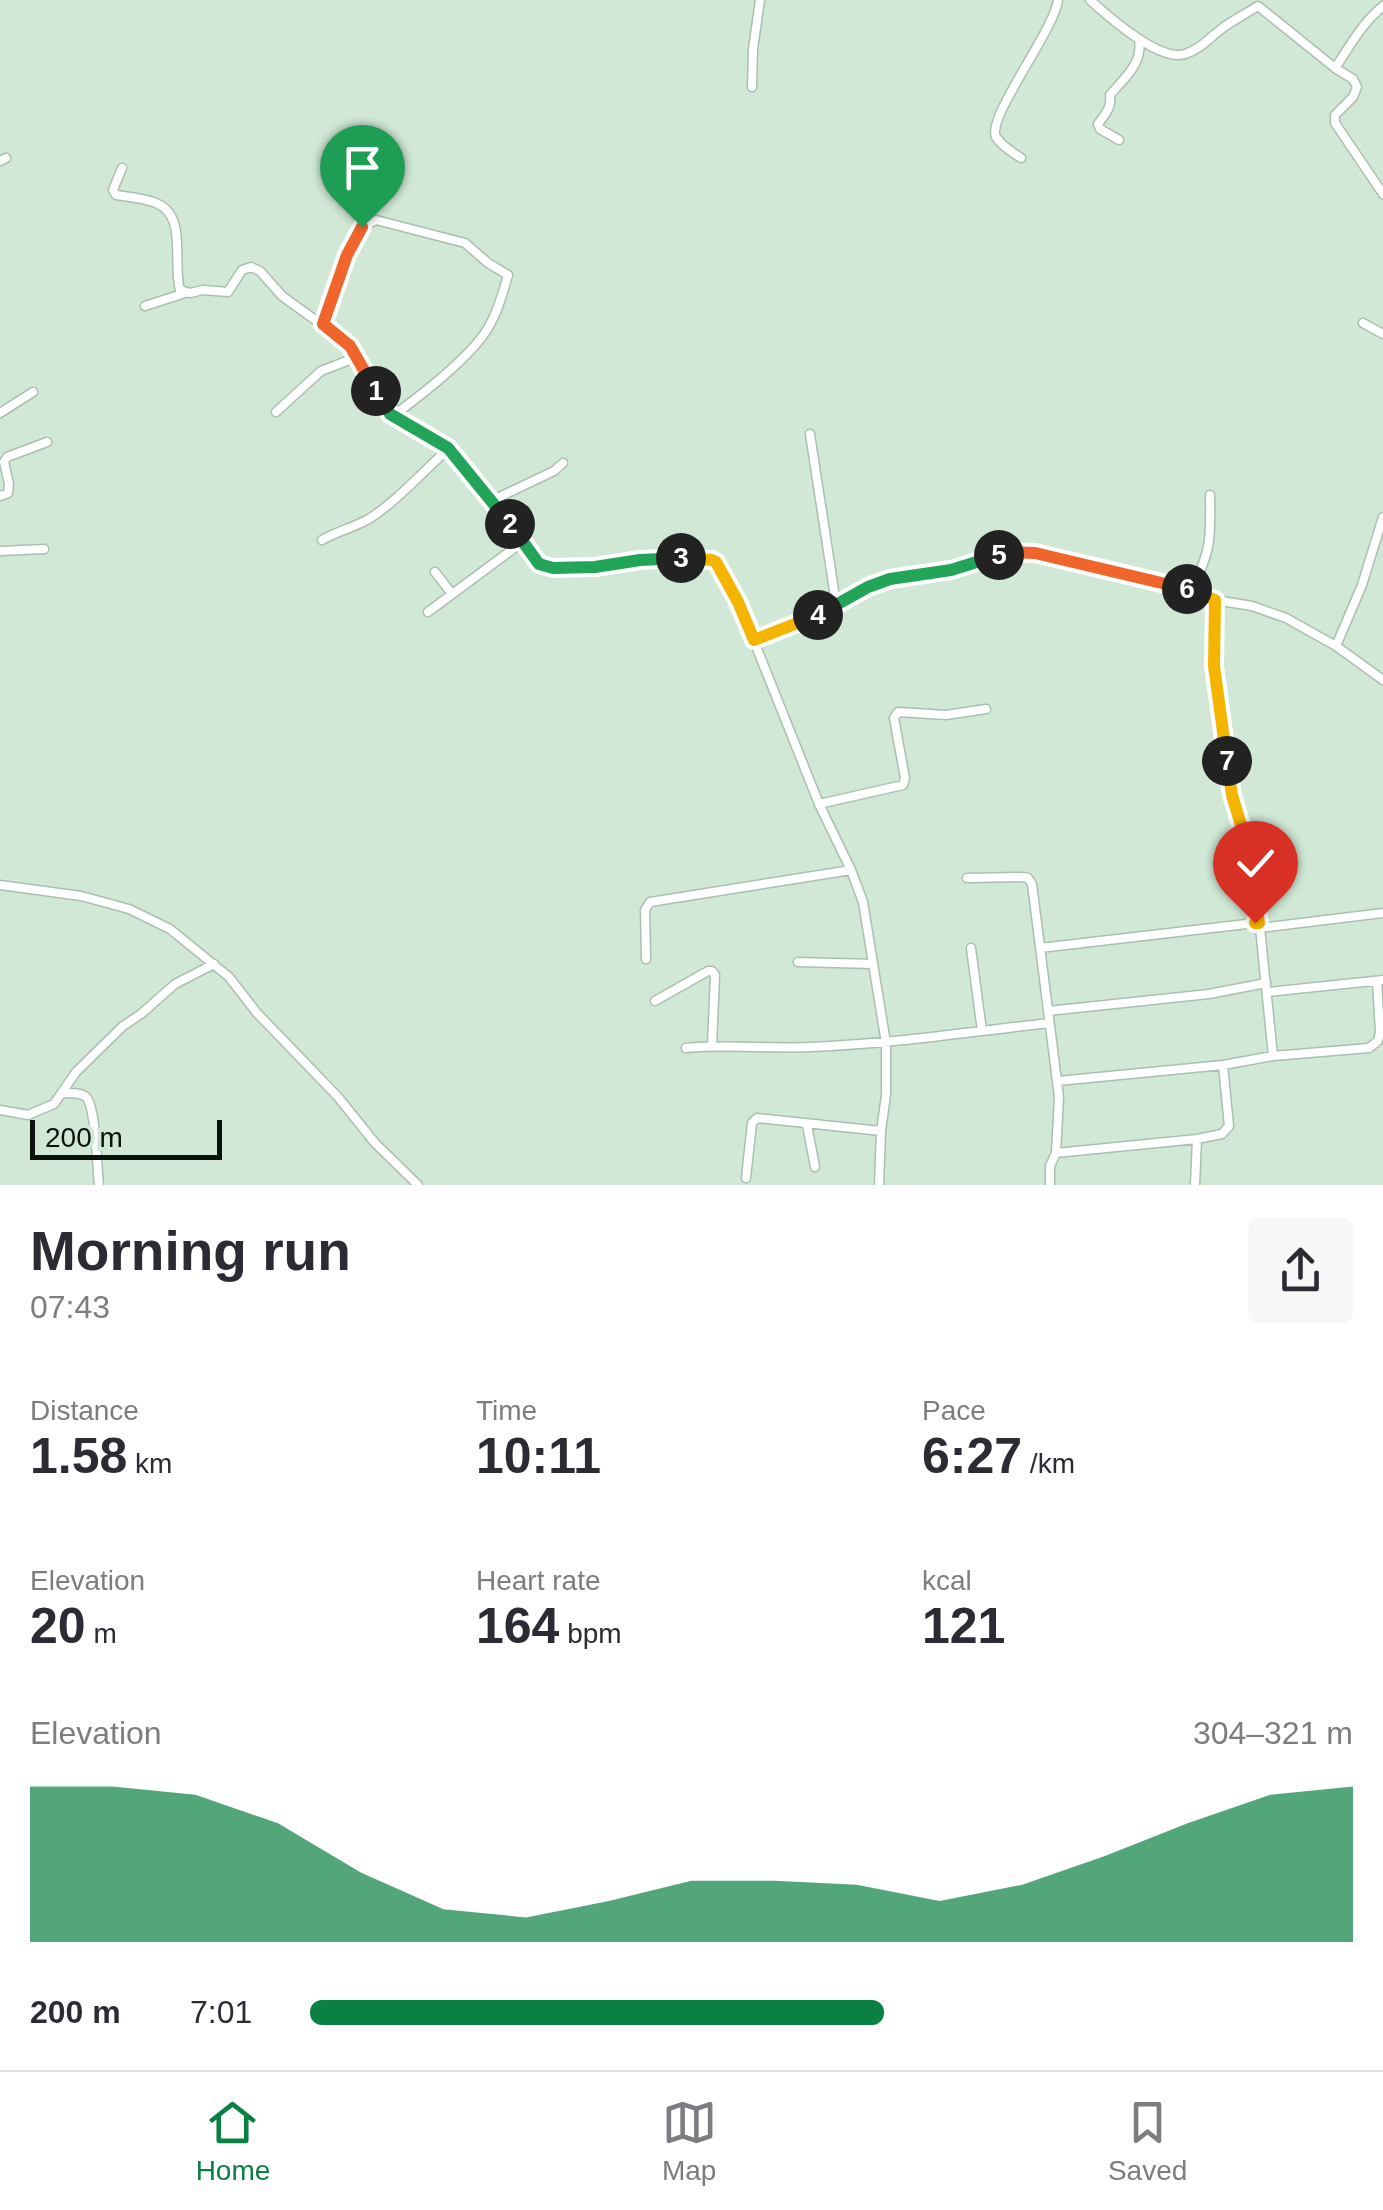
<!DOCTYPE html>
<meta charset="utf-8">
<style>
:root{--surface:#fff;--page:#f7f7f7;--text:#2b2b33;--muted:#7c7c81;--line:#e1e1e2;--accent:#0b8043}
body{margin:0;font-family:Helvetica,sans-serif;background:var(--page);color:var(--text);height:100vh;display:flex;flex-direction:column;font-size:38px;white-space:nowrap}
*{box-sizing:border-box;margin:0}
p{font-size:32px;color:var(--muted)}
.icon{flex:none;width:55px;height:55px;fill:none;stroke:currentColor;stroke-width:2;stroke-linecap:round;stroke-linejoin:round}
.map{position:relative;height:1185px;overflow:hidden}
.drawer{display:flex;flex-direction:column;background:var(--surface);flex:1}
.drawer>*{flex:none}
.scale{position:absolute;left:30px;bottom:25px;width:192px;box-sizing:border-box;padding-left:10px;border:5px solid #0a120c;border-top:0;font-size:28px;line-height:35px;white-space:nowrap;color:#0a120c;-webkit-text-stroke:8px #d1e8d6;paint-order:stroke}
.pin{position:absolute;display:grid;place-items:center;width:85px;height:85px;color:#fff;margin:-102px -42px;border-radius:50% 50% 50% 0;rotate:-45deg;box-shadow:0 0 10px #0007}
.pin .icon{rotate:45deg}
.km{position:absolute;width:50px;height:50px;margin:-25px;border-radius:50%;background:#222;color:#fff;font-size:28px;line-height:50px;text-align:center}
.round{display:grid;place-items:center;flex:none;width:105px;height:105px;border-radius:10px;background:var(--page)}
.summary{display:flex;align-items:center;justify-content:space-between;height:170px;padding:0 30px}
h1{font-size:55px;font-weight:800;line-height:75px}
.stats{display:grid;grid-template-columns:repeat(3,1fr);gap:15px;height:170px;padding:10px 30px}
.stats div{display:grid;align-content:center}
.stats b{font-size:50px;font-weight:800}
.stats small{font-size:28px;font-weight:400}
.stats p{font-size:28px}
.chart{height:280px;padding:20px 30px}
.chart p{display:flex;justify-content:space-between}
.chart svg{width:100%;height:180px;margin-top:10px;fill:var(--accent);opacity:.7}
ul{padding:0 30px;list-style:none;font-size:32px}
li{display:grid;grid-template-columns:160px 120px 1fr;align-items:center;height:75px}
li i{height:25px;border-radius:12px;background:var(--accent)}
.tab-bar{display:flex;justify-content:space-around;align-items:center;height:140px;border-top:2px solid var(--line);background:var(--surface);font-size:28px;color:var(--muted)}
.tab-bar a{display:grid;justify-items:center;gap:5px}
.tab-bar .selected{color:var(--accent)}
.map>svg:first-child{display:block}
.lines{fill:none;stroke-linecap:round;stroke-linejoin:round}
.street-casing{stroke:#aac0af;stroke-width:11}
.street{stroke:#fff;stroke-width:8}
.split-1-casing{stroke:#fff;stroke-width:20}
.split-2-casing{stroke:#fff;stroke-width:20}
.split-3-casing{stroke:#fff;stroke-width:20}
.split-4-casing{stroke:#fff;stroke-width:20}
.split-5-casing{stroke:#fff;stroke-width:20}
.split-6-casing{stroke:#fff;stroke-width:20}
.split-7-casing{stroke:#fff;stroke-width:20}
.split-8-casing{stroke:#fff;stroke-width:20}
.split-1{stroke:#f0652b;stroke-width:12}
.split-2{stroke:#22a559;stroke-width:12}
.split-3{stroke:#22a559;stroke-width:12}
.split-4{stroke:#f5b400;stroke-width:12}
.split-5{stroke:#22a559;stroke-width:12}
.split-6{stroke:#f0652b;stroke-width:12}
.split-7{stroke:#f5b400;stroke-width:12}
.split-8{stroke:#f5b400;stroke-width:12}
</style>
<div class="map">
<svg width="1383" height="1185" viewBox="0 0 1383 1185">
<rect width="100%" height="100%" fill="#d1e8d6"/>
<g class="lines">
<g class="street-casing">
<path id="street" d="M1090,0C1109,17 1159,62 1185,54C1201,49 1210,37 1224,27C1235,19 1247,13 1258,6L1335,68L1353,79L1357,87L1353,97L1335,115V123L1383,194
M1335,68C1351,45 1361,24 1383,6
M752,87L753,49L760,0
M1119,140L1100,129L1098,124C1105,114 1112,108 1110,95C1124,78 1143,64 1139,40
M1021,158C1014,153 1001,146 996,137C986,118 1055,29 1058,0
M0,161L6,158
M122,168L113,190L116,195C129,197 144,198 156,203C188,216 172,261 180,290L190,293L203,290L228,292L242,270L251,267L260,271L282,296L351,346L390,414L448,449L513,529L521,543
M145,306L185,293
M1363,323L1383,334
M323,324L347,255L362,227L376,220L465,243L488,263L508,275C503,292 498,312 488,328C471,357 421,395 393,416
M276,412L321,371L357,357
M0,413L33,392
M810,434L836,603
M0,496L8,493L9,484L4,462L7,457L47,442
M491,501L554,471L563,463
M322,540C336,532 351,528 365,521C390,508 427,468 448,449
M0,551L44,549
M435,572L452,594
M1192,590C1211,549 1211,540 1210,495
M1215,600L1214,665L1219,711L1232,795L1246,843L1259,923
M428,612L521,543C528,550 534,562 543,566C579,584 694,535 722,569L754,641L819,804L851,870L863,902L886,1043V1095L881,1131L879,1185
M754,641L825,612L853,594L890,579L951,570L1009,552H1022L1192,590L1215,600L1252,606L1286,618L1336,646L1383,680
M1336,646L1362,585L1383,517
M819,804L903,785L905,778L894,718L898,712L946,715L986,709
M967,878L1024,877L1028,878L1032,884L1059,1097L1056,1153L1050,1166V1185
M0,885L81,896L129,909L170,929L229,977L257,1013L338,1097L375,1143L418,1185
M1260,928L1273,1056
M971,948L982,1031
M1040,948L1255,923H1259L1260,928L1383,913
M646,959L645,910L650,902L851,870
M798,962L873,964
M1267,992L1383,980
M655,1001L708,971H712L715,975L712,1046
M1048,1011L1209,994L1266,983
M686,1048C728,1044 768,1049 810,1047C890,1044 969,1032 1049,1023
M1058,1081L1223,1065L1273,1056L1369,1048L1378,1041L1380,1032L1377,981
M62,1093C69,1093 80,1092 86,1097C96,1106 97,1169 99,1185
M0,1110L28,1115L54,1104L76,1072L123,1026L141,1014L175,984L214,964
M807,1125L815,1167
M1056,1153L1197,1139L1222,1134L1229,1126L1223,1065
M746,1178L752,1123L757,1118L881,1131
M1195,1185L1197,1139"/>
</g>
<use href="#street" class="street"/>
</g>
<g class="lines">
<g class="split-1-casing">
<path id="split-1" d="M362,227L347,255L323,324L350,346L376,391"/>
</g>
<g class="split-2-casing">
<path id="split-2" d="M376,391L390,414L448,448L510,524"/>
</g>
<g class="split-3-casing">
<path id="split-3" d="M510,524L539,564L553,568L595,567L640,560L681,558"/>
</g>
<g class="split-4-casing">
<path id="split-4" d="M681,558L712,560L716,562L738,602L754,640L818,615"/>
</g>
<g class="split-5-casing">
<path id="split-5" d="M818,615L868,587L890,579L951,570L999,555"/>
</g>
<g class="split-6-casing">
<path id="split-6" d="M999,555L1010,552L1035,553L1187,589"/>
</g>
<g class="split-7-casing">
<path id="split-7" d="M1187,589L1215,600L1214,666L1227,761"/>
</g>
<g class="split-8-casing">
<path id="split-8" d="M1227,761L1232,795L1246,842L1259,923H1255"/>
</g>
<use href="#split-1" class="split-1"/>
<use href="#split-2" class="split-2"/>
<use href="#split-3" class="split-3"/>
<use href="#split-4" class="split-4"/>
<use href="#split-5" class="split-5"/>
<use href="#split-6" class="split-6"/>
<use href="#split-7" class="split-7"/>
<use href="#split-8" class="split-8"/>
</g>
</svg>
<div class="scale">200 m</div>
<div class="pin" style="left:362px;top:227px;background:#1e9e55"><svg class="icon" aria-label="arrive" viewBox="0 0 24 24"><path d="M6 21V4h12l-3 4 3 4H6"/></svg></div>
<div class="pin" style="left:1255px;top:923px;background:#d93025"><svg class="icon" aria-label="check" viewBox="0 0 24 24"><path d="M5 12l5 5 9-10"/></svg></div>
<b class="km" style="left:376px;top:391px">1</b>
<b class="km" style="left:510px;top:524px">2</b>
<b class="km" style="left:681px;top:558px">3</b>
<b class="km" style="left:818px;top:615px">4</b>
<b class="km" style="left:999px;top:555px">5</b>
<b class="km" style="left:1187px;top:589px">6</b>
<b class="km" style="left:1227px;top:761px">7</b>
</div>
<section class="drawer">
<div class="summary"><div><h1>Morning run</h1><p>07:43</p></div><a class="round"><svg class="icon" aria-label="share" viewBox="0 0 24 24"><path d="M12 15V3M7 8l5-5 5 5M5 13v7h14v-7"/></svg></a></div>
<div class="stats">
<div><p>Distance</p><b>1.58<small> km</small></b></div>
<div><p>Time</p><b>10:11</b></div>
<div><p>Pace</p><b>6:27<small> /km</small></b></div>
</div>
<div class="stats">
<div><p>Elevation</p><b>20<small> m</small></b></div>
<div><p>Heart rate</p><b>164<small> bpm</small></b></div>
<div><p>kcal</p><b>121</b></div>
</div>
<div class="chart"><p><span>Elevation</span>304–321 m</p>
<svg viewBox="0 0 160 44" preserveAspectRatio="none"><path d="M0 44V6L10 6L20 8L30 15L40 27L50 36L60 38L70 34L80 29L90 29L100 30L110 34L120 30L130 23L140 15L150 8L160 6V44z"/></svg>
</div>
<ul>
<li><b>200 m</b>7:01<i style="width:55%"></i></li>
</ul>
</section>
<nav class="tab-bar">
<a class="selected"><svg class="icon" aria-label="home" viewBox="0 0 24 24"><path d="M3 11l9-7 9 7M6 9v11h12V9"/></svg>Home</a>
<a><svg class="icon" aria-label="map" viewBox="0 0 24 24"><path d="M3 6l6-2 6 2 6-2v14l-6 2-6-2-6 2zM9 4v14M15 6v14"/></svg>Map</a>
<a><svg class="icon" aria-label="saved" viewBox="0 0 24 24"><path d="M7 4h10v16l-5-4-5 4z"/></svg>Saved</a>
</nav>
